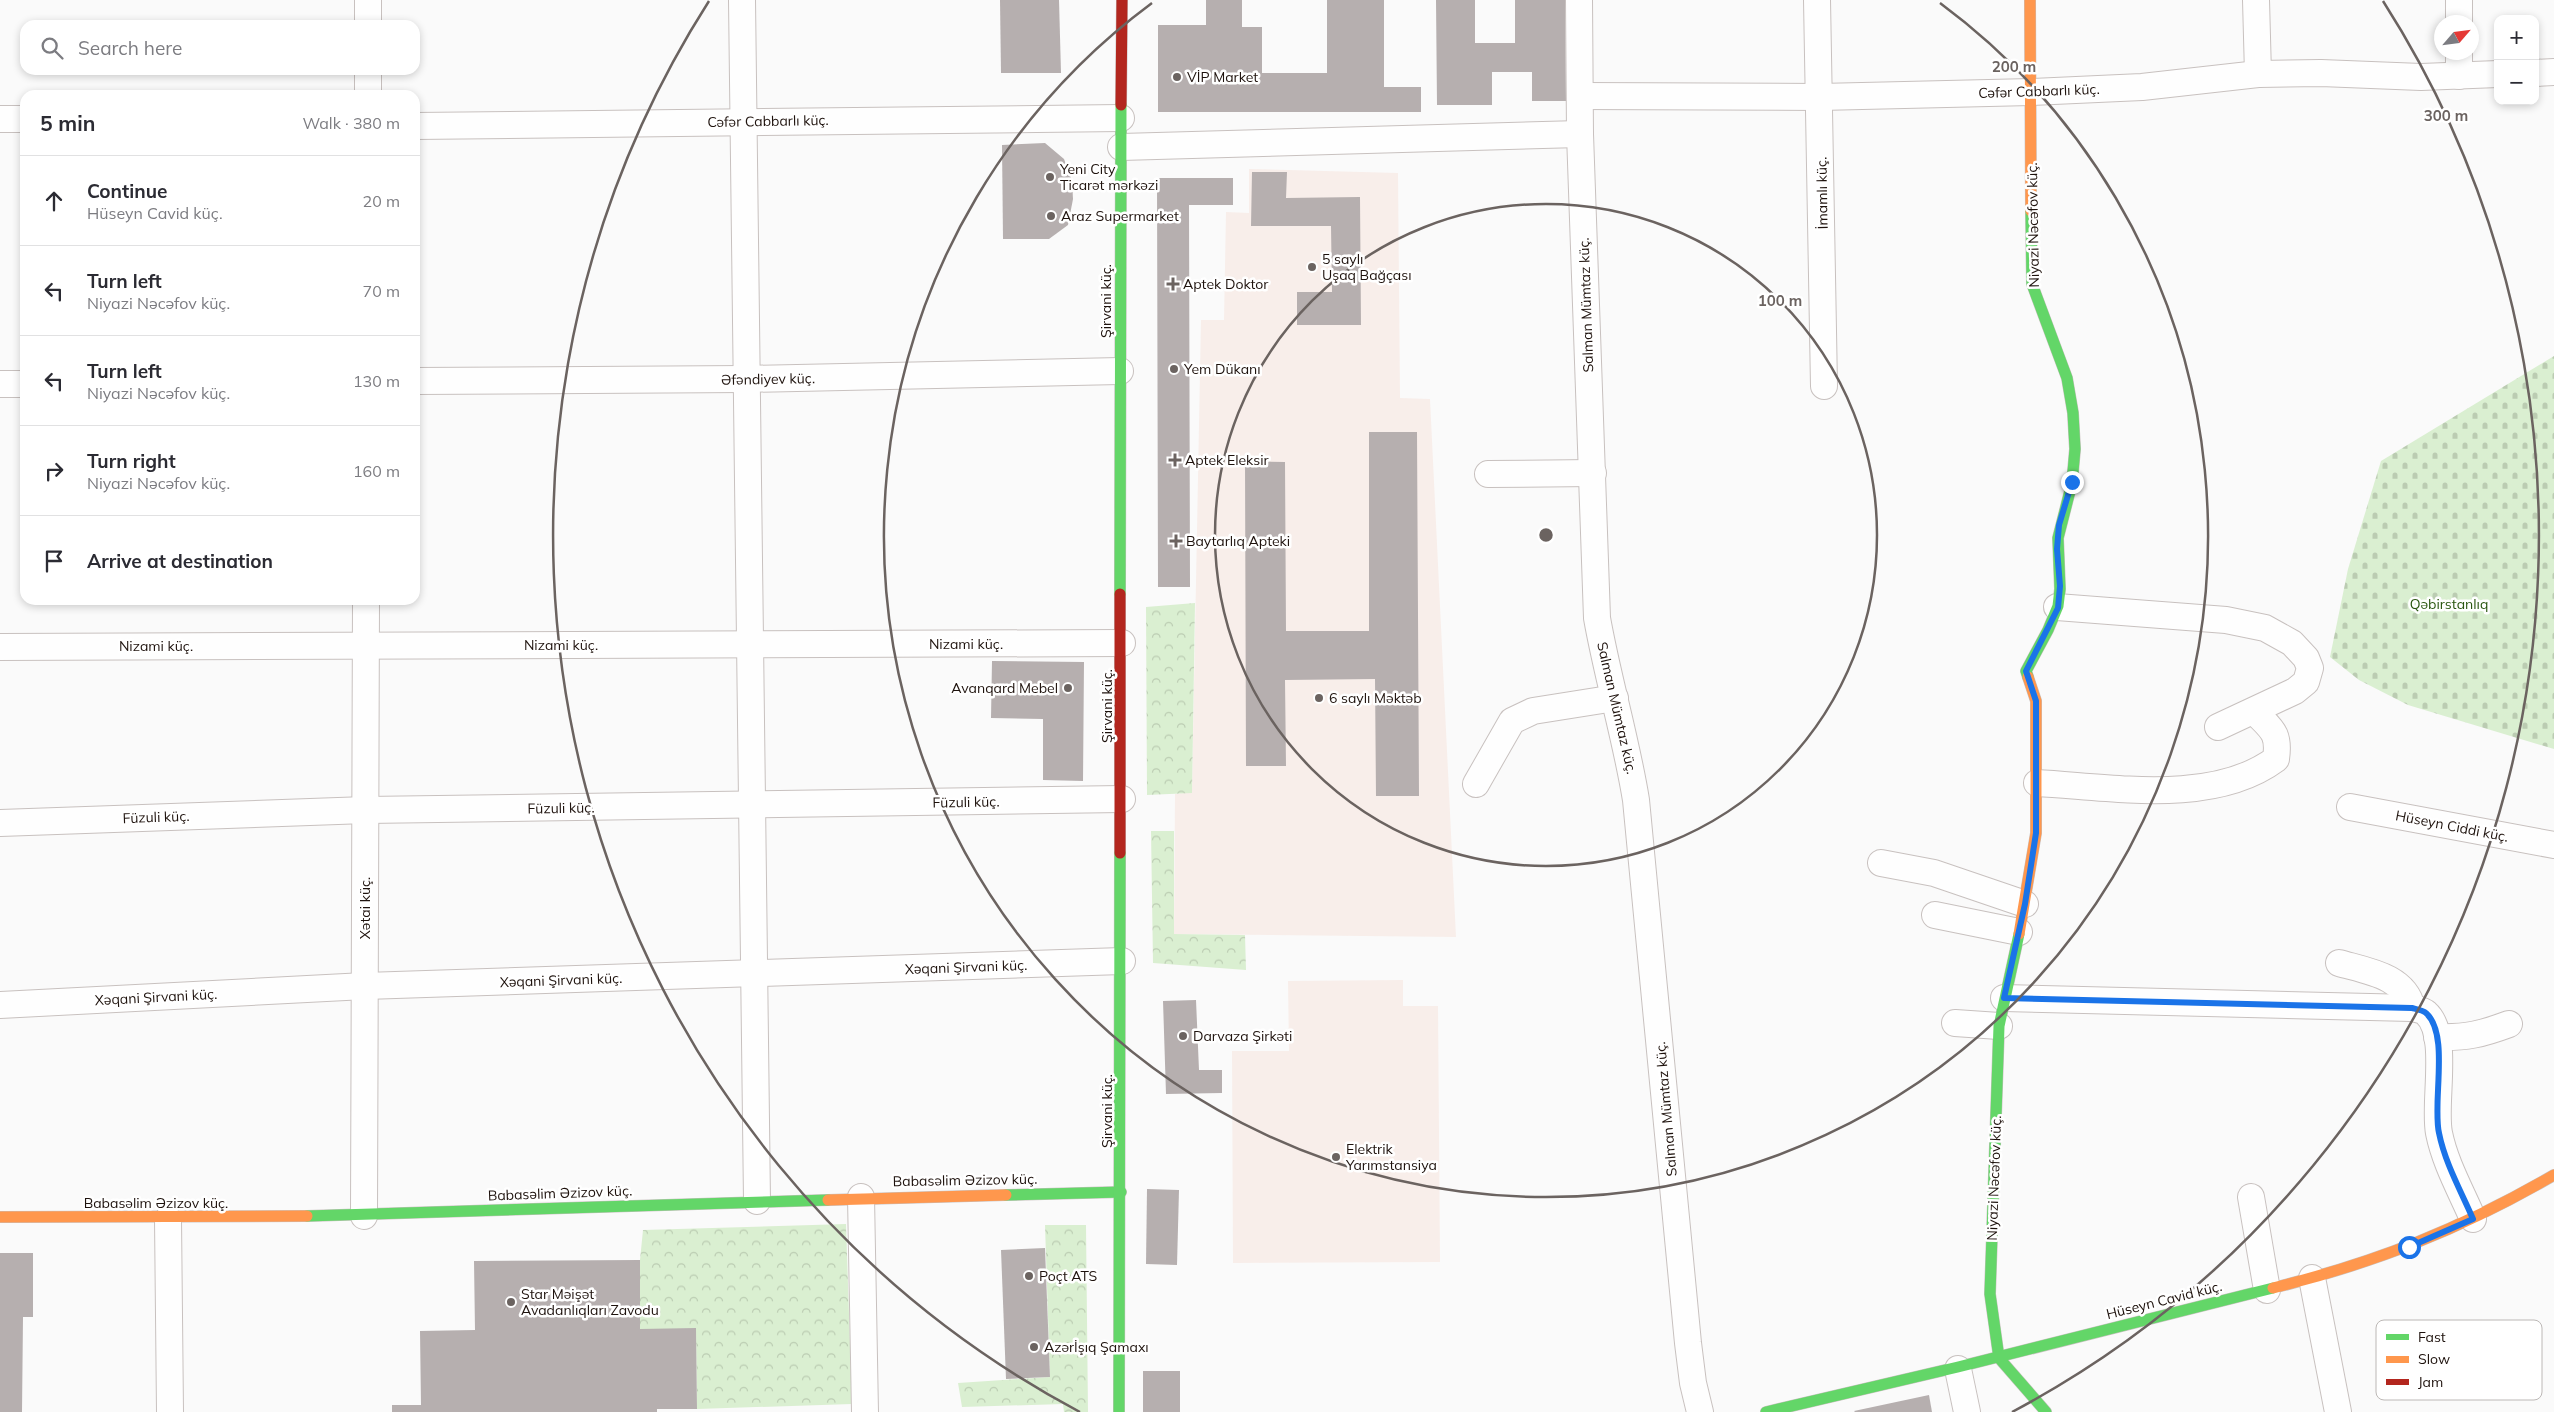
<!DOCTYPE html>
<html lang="en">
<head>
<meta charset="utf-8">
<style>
	:root { --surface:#fff; --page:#f7f7f7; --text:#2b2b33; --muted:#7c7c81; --line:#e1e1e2 }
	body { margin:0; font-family:Mulish,sans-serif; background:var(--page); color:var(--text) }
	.controls { position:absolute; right:15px; top:15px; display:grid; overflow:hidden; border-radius:10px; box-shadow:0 2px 8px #0003 }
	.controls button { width:45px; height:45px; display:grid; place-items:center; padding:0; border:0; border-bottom:1px solid var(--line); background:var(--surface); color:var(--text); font:25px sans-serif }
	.compass { position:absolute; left:2434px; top:15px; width:45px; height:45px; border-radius:50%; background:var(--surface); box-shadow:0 2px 8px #0003; rotate:62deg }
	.stop { position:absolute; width:15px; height:15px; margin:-11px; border:4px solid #1a73e8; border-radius:50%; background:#fff }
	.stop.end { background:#1a73e8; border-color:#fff; box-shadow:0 1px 5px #0008 }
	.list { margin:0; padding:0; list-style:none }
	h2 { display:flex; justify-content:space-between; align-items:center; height:65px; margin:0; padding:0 20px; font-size:21px }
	h2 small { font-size:16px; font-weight:400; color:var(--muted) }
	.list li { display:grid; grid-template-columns:32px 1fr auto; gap:15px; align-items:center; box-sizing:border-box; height:90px; padding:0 20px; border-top:1px solid var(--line) }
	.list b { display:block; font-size:19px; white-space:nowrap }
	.list p { margin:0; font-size:16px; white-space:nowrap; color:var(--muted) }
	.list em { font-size:16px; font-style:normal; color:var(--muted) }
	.icon { flex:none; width:28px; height:28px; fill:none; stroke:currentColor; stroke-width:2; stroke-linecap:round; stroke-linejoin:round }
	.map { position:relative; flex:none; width:2554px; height:1412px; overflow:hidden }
	.search { position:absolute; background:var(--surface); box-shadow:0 2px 8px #0003; left:20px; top:20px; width:400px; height:55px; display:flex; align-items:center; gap:12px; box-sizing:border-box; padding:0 18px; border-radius:15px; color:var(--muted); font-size:19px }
	.panel { position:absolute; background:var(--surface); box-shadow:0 2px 8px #0003; left:20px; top:90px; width:400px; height:515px; border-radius:15px }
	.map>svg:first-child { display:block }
</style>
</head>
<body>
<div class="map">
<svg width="2554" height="1412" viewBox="0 0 2554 1412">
	<defs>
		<pattern id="forest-crowns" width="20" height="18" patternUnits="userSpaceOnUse" patternTransform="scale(1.25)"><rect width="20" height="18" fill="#daefd1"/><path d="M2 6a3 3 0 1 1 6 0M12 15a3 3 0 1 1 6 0" fill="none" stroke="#bbccb2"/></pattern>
		<pattern id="cemetery-stones" width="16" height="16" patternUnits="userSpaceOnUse" patternTransform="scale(1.25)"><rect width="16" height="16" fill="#daefd1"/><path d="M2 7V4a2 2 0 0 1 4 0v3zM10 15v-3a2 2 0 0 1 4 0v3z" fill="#bbccb2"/></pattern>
	</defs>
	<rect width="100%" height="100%" fill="#fafafa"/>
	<g fill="#f8eeea">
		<path d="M 1249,169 L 1398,173 L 1400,398 L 1430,399 L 1456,937 L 1174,934 L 1175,794 L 1192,792 L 1201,320 L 1224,320 L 1226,212 L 1249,213 Z"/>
		<path d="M 1403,980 L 1403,1006 L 1438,1006 L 1440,1262 L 1233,1263 L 1232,1051 L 1289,1051 L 1288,981 Z"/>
	</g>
	<g fill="url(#forest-crowns)">
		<path d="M 1195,603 L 1192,793 L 1147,795 L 1146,607 Z"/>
		<path d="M 1151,831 L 1174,831 L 1174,934 L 1245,935 L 1246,970 L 1153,963 Z"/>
		<path d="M 846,1224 L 852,1404 L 697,1409 L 696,1329 L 640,1329 L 640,1260 L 643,1230 Z"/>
		<path d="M 1045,1225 L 1086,1225 L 1088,1412 L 1064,1412 L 1063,1404 L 962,1407 L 958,1383 L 1050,1377 Z"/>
	</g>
	<path fill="url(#cemetery-stones)" d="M 2554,356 L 2554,749 L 2408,705 L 2359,680 L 2330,657 L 2348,569 L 2381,461 Z"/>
	<g fill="#b6afaf">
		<path d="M 1000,0 L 1059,0 L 1061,73 L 1001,73 Z"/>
		<path d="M 1206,0 L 1242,0 L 1242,27 L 1262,27 L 1262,73 L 1327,73 L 1327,0 L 1384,0 L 1384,87 L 1421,87 L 1421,112 L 1158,112 L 1158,25 L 1206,25 Z"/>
		<path d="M 1436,0 L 1475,0 L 1475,43 L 1515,43 L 1515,0 L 1565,0 L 1566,101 L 1532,101 L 1532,72 L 1492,72 L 1492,105 L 1437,105 Z"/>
		<path d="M 1045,143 L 1064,159 L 1072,181 L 1073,199 L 1068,225 L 1049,239 L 1003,239 L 1002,145 Z"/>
		<path d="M 1252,172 L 1287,172 L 1286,198 L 1360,197 L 1361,325 L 1297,325 L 1297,292 L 1332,292 L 1331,226 L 1251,226 Z"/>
		<path d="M 1157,178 L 1233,178 L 1233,205 L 1189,205 L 1190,587 L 1158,587 Z"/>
		<path d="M 1369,432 L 1417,432 L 1419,796 L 1376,796 L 1375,679 L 1285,680 L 1286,766 L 1246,766 L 1245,461 L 1285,462 L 1286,631 L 1369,631 Z"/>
		<path d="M 992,661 L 1084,662 L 1083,781 L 1043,780 L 1043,719 L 991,718 Z"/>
		<path d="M 1196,1000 L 1199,1070 L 1222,1070 L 1222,1093 L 1166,1094 L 1163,1001 Z"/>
		<path d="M 1147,1189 L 1179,1190 L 1177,1265 L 1146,1264 Z"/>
		<path d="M 1045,1248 L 1050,1377 L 1006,1379 L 1001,1250 Z"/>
		<path d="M 0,1253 L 33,1253 L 33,1317 L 23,1317 L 22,1412 L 0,1412 Z"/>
		<path d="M 640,1260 L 640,1329 L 696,1328 L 697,1409 L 657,1409 L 657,1412 L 392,1412 L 392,1405 L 421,1405 L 420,1331 L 475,1330 L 474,1261 Z"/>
		<rect x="1143" y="1371" width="37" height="41"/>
		<path d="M 1929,1395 L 1932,1412 L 1855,1412 L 1854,1411 Z"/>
	</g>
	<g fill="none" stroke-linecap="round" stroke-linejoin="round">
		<defs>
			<g id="street">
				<path d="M 742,0 L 757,1201"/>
				<path d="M 1579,0 L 1580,134 L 1597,618 C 1608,680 1626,738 1636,800 L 1688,1343 L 1693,1383 L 1700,1412"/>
				<path d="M 1817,0 L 1824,386"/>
				<path d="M 2256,0 L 2258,74"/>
				<path d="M 2459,22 L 2459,0"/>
				<path d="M 368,25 L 368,0"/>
				<path d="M 2535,73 L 2554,72"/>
				<path d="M 2459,76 L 2459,52"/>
				<path d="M 368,95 L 368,70"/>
				<path d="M 1580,96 L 1820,97 L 2031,92 L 2142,87 L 2258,74 L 2321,73 L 2421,77 L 2498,74"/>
				<path d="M 0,119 L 25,119"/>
				<path d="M 415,126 L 1121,118"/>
				<path d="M 1121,147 L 1580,134"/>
				<path d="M 415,381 L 745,379 L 1120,371"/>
				<path d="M 0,384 L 25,384"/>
				<path d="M 1488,474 L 1593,473"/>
				<path d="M 2057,607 L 2226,620 L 2265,628 L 2292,643 L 2306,658 L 2310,668 L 2306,682 L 2295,691 L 2218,727"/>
				<path d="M 0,647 L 1122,643"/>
				<path d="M 2037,783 C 2111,787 2213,806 2276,759 C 2280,732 2271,729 2254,711"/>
				<path d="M 1476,784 L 1512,721 L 1533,711 L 1615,698"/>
				<path d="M 2350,807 L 2554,845"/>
				<path d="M 0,823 L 366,810 L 1122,799"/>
				<path d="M 1881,863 L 1934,873 L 2025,904"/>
				<path d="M 1935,915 L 2019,932"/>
				<path d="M 2339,963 C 2367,971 2405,976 2412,1008"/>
				<path d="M 2004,998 L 2412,1008 C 2416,1009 2423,1010 2426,1013 C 2450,1034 2433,1103 2439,1133 C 2445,1163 2461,1191 2473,1219"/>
				<path d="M 0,1005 L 365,986 L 1122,961"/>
				<path d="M 1955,1023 L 1999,1026"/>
				<path d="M 2437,1037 C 2466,1038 2482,1034 2509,1024"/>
				<path d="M 861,1197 L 865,1412"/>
				<path d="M 2251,1197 L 2267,1290"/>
				<path d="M 364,1216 L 366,600"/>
				<path d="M 168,1219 L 170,1412"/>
				<path d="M 2312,1278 L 2338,1412"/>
				<path d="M 1958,1369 L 1967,1412"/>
			</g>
			<g id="fast">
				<path d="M 1120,594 L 1121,105"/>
				<path d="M 2028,677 L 2026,671 L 2048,630 L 2058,606 L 2060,589 L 2058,538 L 2072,483 L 2075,449 L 2073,413 L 2067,378 L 2032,284 L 2031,211"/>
				<path d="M 2019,934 L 1999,1026 L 1990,1294 L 1999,1358 L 2046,1412"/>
				<path d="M 1006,1195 L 1121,1192"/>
				<path d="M 307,1216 L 828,1200"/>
				<path d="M 1119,1412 L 1120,853"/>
				<path d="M 1766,1412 L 1958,1367 L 2273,1288"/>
			</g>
			<g id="slow">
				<path d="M 2030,0 L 2031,211"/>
				<path d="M 2019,934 L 2036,833 L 2036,701 L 2028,677"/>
				<path d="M 828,1200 L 1006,1195"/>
				<path d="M 0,1217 L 307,1216"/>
				<path d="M 2273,1288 C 2377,1262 2461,1229 2554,1175"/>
			</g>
			<g id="jam">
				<path d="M 1121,105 L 1122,0"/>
				<path d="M 1120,594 L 1120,853"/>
			</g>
		</defs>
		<use href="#street" stroke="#c8c1bf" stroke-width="28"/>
		<use href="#fast" stroke="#c8c1bf" stroke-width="12"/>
		<use href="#slow" stroke="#c8c1bf" stroke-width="12"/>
		<use href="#jam" stroke="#c8c1bf" stroke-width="12"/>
		<use href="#street" stroke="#fefefe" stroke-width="26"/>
		<use href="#fast" stroke="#63d668" stroke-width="11"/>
		<use href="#slow" stroke="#ff974d" stroke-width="11"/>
		<use href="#jam" stroke="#b3261e" stroke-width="11"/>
	</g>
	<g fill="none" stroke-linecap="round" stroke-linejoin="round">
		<path stroke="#1a73e8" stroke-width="6" d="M 2072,482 L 2059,525 L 2057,549 L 2060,586 L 2058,608 L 2026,671 L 2036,701 L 2036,833 L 2025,904 L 2004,998 L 2412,1008 C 2416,1009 2423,1010 2426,1013 C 2450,1034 2432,1103 2439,1133 C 2445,1163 2461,1191 2473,1219 L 2409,1247"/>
	</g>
	<g fill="none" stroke="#6b6360" stroke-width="2.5">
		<circle cx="1546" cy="535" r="331"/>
		<path d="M1940 3A662 662 0 1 1 1152 3"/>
		<path d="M1080 1412A993 993 0 0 1 709 1M2383 1A993 993 0 0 1 2012 1412"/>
	</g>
	<g fill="#6b6360" stroke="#fff" stroke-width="2">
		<circle cx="1177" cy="77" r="5"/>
		<circle cx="1050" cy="177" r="5"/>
		<circle cx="1051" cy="216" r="5"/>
		<circle cx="1312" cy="267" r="5"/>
		<path d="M1170.5 276.5h5v5h5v5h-5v5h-5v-5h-5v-5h5z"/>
		<circle cx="1174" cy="369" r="5"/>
		<path d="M1172.5 452.5h5v5h5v5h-5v5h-5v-5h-5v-5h5z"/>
		<path d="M1173.5 533.5h5v5h5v5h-5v5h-5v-5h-5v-5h5z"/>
		<circle cx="1068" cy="688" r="5"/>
		<circle cx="1319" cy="698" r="5"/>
		<circle cx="1183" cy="1036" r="5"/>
		<circle cx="1336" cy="1157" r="5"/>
		<circle cx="1029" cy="1276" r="5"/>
		<circle cx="511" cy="1302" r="5"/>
		<circle cx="1034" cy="1347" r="5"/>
	</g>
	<g text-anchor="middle" stroke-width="5" stroke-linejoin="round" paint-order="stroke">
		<g font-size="14" fill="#1e120d" stroke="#fff" text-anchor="start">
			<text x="1187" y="82">VİP Market</text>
			<text x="1060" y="174">Yeni City<tspan x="1060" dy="16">Ticarət mərkəzi</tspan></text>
			<text x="1061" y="221">Araz Supermarket</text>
			<text x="1322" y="264">5 saylı<tspan x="1322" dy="16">Uşaq Bağçası</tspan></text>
			<text x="1183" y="289">Aptek Doktor</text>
			<text x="1184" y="374">Yem Dükanı</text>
			<text x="1185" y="465">Aptek Eleksir</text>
			<text x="1186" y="546">Baytarlıq Apteki</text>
			<text x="1058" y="693" text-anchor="end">Avanqard Mebel</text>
			<text x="1329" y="703">6 saylı Məktəb</text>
			<text x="1193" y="1041">Darvaza Şirkəti</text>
			<text x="1346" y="1154">Elektrik<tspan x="1346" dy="16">Yarımstansiya</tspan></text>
			<text x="1039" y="1281">Poçt ATS</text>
			<text x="521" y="1299">Star Məişət<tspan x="521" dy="16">Avadanlıqları Zavodu</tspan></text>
			<text x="1044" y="1352">Azərİşıq Şamaxı</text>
		</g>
		<g font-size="14" fill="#1e120d" stroke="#fff">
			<text transform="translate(2039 91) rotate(-2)" y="5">Cəfər Cabbarlı küç.</text>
			<text transform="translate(768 121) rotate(-1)" y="5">Cəfər Cabbarlı küç.</text>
			<text transform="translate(1822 193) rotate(-91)" y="5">İmamlı küç.</text>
			<text transform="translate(2033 225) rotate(-91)" y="5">Niyazi Nəcəfov küç.</text>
			<text transform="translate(1106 301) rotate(-90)" y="5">Şirvani küç.</text>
			<text transform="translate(1586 305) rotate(-92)" y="5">Salman Mümtaz küç.</text>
			<text transform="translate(768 379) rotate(-1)" y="5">Əfəndiyev küç.</text>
			<text x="966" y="649">Nizami küç.</text>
			<text x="561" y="650">Nizami küç.</text>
			<text x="156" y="651">Nizami küç.</text>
			<text transform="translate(1107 706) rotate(-90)" y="5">Şirvani küç.</text>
			<text transform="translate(1617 708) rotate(77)" y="5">Salman Mümtaz küç.</text>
			<text transform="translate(966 802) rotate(-1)" y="5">Füzuli küç.</text>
			<text transform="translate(561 808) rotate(-1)" y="5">Füzuli küç.</text>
			<text transform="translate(156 817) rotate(-2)" y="5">Füzuli küç.</text>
			<text transform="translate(2452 826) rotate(11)" y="5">Hüseyn Ciddi küç.</text>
			<text transform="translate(365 908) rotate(-90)" y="5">Xətai küç.</text>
			<text transform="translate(966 967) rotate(-2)" y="5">Xəqani Şirvani küç.</text>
			<text transform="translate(561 980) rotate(-2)" y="5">Xəqani Şirvani küç.</text>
			<text transform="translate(156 997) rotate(-3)" y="5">Xəqani Şirvani küç.</text>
			<text transform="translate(1666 1109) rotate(-95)" y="5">Salman Mümtaz küç.</text>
			<text transform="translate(1107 1111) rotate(-90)" y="5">Şirvani küç.</text>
			<text transform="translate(1994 1178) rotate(-88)" y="5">Niyazi Nəcəfov küç.</text>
			<text transform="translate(965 1180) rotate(-1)" y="5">Babasəlim Əzizov küç.</text>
			<text transform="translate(560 1193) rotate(-2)" y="5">Babasəlim Əzizov küç.</text>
			<text x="156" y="1208">Babasəlim Əzizov küç.</text>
			<text transform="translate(2164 1300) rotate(-14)" y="5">Hüseyn Cavid küç.</text>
		</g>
		<g font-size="14" fill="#29550f" stroke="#fff">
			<text x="2449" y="609">Qəbirstanlıq</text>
		</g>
	</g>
	<rect x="2376" y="1320" width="166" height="80" rx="8" fill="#fff" stroke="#bcb8b6" stroke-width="1"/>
	<rect x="2386" y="1334" width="23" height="6" fill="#63d668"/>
	<rect x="2386" y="1356" width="23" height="7" fill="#ff974d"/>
	<rect x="2386" y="1379" width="23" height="6" fill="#b3261e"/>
	<g font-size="14" fill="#1e120d">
		<text x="2418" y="1342">Fast</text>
		<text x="2418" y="1364">Slow</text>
		<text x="2418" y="1387">Jam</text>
	</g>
	<circle cx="1546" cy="535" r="8" fill="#6b6360" stroke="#fff" stroke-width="2.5"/>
	<g font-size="15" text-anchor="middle" font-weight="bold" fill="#6b6360" stroke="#fff" stroke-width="5" stroke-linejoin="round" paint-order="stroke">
		<text x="2014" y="72">200 m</text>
		<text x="2446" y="121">300 m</text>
		<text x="1780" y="306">100 m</text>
	</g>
</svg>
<div class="controls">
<button>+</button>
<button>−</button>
</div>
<svg class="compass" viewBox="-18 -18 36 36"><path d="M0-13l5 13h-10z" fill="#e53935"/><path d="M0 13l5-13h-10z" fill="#7c7c81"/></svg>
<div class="stop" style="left:2409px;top:1247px"></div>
<div class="stop end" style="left:2072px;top:482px"></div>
<div class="search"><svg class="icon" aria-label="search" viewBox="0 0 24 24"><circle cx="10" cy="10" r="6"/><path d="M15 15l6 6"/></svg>Search here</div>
<section class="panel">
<h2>5 min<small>Walk · 380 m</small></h2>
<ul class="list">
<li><svg class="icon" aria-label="ahead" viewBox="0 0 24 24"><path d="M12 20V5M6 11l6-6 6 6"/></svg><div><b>Continue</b><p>Hüseyn Cavid küç.</p></div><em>20 m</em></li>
<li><svg class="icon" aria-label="left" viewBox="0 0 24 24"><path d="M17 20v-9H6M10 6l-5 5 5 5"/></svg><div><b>Turn left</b><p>Niyazi Nəcəfov küç.</p></div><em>70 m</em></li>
<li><svg class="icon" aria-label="left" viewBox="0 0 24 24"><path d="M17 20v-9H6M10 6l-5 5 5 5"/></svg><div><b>Turn left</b><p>Niyazi Nəcəfov küç.</p></div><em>130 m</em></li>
<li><svg class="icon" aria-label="right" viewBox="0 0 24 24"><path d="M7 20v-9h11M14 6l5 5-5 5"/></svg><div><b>Turn right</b><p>Niyazi Nəcəfov küç.</p></div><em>160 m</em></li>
<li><svg class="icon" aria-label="arrive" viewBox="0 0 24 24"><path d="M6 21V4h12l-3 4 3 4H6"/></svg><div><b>Arrive at destination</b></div></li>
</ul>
</section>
</div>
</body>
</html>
